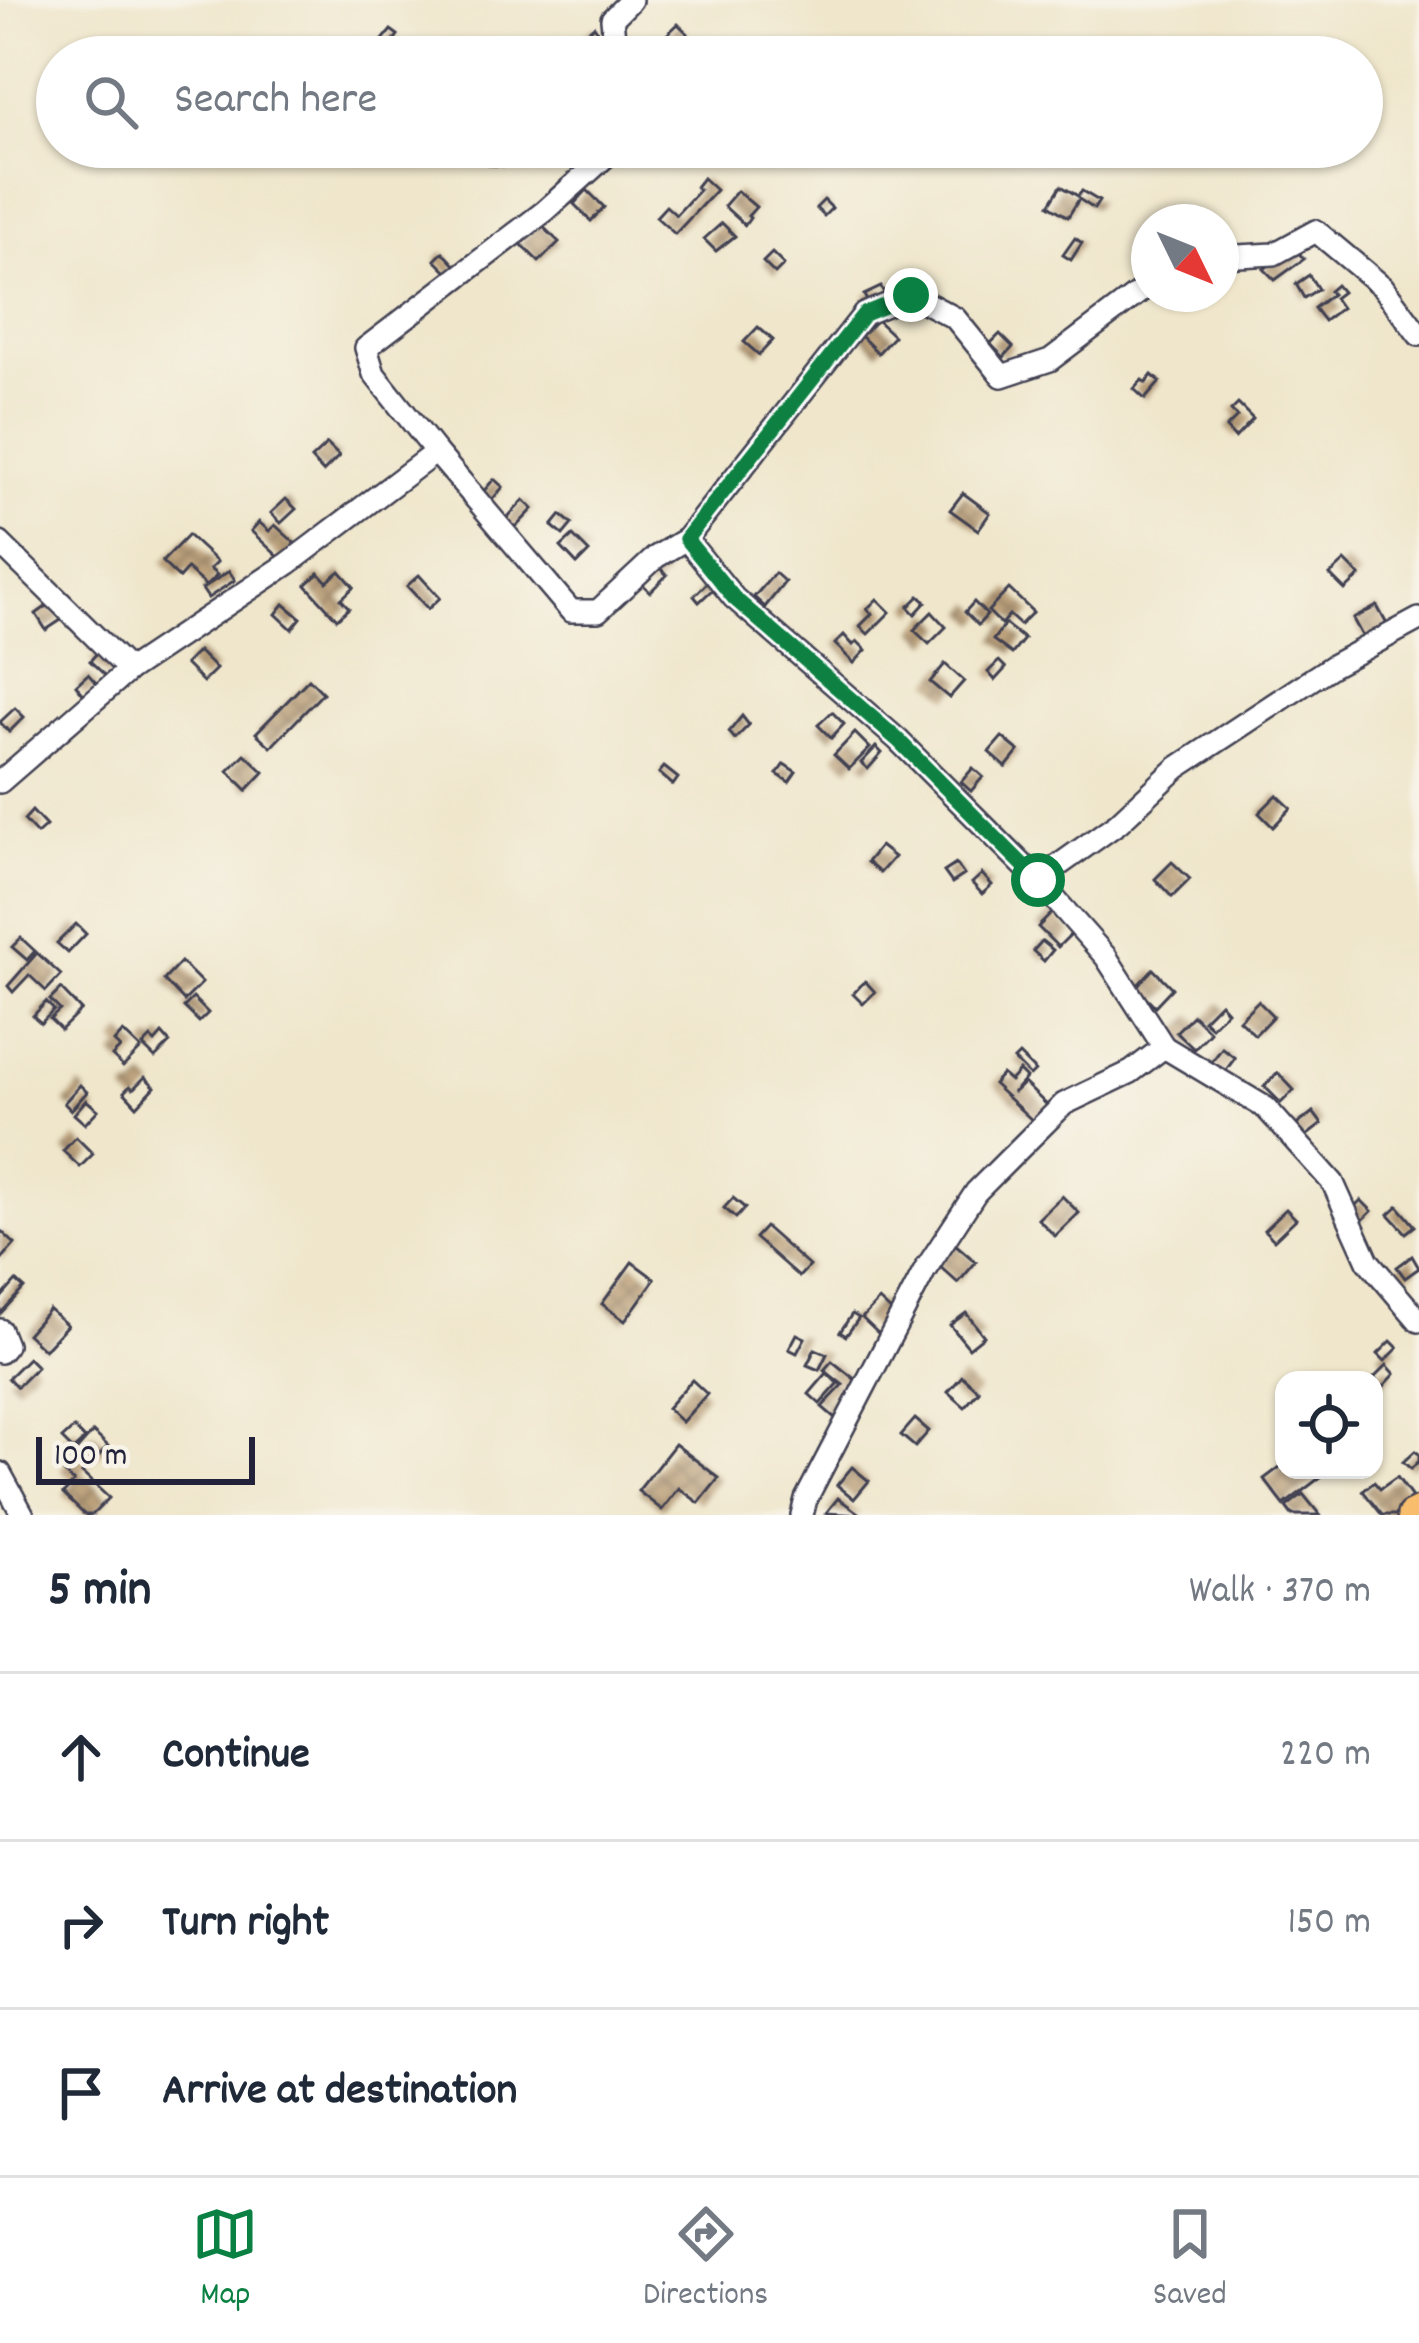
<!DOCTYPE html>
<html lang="en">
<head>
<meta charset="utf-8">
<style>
	:root { --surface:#fff; --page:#f6f6f7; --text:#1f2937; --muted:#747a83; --line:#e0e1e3; --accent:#0b8043 }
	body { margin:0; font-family:Dekko,sans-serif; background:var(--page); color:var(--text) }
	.controls { position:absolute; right:36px; bottom:36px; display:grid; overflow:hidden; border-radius:24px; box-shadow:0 3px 9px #0004 }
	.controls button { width:108px; height:108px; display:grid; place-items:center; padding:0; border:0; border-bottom:3px solid var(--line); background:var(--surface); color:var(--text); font:60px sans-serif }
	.compass { position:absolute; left:1131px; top:204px; width:108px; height:108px; border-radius:50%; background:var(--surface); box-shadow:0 3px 9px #0004; rotate:133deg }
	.scale { position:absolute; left:36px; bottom:30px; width:219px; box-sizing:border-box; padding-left:12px; border:6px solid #22223b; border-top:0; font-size:33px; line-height:42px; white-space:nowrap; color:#22223b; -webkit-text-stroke:9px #f7f3e8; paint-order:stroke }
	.stop { position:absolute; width:36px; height:36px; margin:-27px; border:9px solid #0b8043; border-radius:50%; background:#fff }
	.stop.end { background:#0b8043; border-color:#fff; box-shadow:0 3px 12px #0008 }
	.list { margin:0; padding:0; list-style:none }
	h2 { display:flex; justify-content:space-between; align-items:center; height:156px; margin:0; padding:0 48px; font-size:51px }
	h2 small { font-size:39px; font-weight:400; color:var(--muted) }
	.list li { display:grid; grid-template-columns:78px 1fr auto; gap:36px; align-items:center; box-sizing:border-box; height:168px; padding:0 48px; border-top:3px solid var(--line) }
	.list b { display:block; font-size:45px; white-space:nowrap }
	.list em { font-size:39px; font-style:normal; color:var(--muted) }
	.icon { flex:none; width:66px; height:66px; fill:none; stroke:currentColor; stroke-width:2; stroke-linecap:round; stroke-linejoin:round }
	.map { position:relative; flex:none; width:1419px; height:1515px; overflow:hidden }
	.search { position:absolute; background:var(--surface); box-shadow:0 3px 9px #0004; left:36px; right:36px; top:36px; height:132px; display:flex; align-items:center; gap:30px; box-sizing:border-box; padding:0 42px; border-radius:66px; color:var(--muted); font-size:45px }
	.sheet { height:660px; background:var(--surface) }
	nav { display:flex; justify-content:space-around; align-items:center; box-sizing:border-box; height:168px; border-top:3px solid var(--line); background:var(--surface); font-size:33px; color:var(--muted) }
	nav a { display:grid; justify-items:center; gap:6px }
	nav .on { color:var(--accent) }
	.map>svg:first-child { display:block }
</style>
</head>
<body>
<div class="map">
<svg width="1419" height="1515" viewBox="0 0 1419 1515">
	<defs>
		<pattern id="building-cross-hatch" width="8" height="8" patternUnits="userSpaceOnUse" patternTransform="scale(3)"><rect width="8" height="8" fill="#bca17c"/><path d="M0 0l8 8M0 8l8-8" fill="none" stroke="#988367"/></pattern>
	</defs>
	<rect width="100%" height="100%" fill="#f7f3e8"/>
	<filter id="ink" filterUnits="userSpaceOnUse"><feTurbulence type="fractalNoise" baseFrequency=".00833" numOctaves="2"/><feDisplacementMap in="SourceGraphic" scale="24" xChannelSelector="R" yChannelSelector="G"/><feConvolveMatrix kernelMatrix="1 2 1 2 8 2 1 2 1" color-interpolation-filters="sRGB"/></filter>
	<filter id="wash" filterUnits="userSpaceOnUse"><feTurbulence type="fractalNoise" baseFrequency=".004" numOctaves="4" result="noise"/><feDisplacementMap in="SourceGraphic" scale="48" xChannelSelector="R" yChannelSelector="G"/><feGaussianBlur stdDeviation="2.7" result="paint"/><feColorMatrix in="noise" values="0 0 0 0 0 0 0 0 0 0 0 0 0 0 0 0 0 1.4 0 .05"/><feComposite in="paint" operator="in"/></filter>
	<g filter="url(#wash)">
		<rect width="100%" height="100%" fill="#efe6cb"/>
		<g id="blocks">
			<g fill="url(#building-cross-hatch)">
				<path d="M 678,24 L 688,34 L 671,50 L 678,57 L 668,57 L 656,45 Z"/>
				<path d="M 594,26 L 602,37 L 590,45 L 583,35 Z"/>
				<path d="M 391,30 L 398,35 L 386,52 L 378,46 Z"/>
				<path d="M 462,44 L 477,57 L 455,57 L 452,55 Z"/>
				<path d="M 574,147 L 589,147 L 594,151 L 584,163 L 570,151 Z"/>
				<path d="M 489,156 L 505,157 L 504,166 L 489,165 Z"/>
				<path d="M 703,178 L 716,190 L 675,234 L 656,217 L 666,206 L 676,215 L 699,190 L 696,187 Z"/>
				<path d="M 1061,186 L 1078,196 L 1082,191 L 1099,201 L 1094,209 L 1079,199 L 1068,217 L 1049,205 Z"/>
				<path d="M 587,190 L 604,207 L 591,221 L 574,204 Z"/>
				<path d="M 737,191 L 756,207 L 748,216 L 750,218 L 745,225 L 724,206 Z"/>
				<path d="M 824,200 L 832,208 L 824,216 L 816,208 Z"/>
				<path d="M 722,223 L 735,236 L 716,251 L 704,239 Z"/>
				<path d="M 540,224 L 559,242 L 539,262 L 520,243 Z"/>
				<path d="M 1075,238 L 1082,243 L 1071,260 L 1063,255 Z"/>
				<path d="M 1293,247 L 1304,259 L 1275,280 L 1264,269 Z"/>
				<path d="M 443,252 L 456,266 L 448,273 L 435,260 Z"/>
				<path d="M 772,253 L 784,265 L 775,274 L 763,262 Z"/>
				<path d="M 1309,275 L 1318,289 L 1304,298 L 1296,284 Z"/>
				<path d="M 1336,285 L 1342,292 L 1334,298 L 1341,308 L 1324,321 L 1314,308 L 1332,294 L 1329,291 Z"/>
				<path d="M 881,287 L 885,295 L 868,303 L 864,295 Z"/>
				<path d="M 877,320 L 894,336 L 878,353 L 861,336 Z"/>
				<path d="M 758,327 L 773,340 L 759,355 L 744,342 Z"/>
				<path d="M 1000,334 L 1013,347 L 1004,357 L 990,344 Z"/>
				<path d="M 1152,375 L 1160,382 L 1145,399 L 1134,389 L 1142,380 L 1146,383 Z"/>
				<path d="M 1238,404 L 1253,419 L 1235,438 L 1226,428 L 1237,417 L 1231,411 Z"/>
				<path d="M 327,444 L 339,456 L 323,472 L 311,459 Z"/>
				<path d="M 494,479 L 503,487 L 491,501 L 482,493 Z"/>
				<path d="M 963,493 L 990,513 L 978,530 L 950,510 Z"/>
				<path d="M 286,499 L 296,509 L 281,523 L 271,513 Z"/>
				<path d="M 524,500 L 533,509 L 513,530 L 504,521 Z"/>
				<path d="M 561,515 L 572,524 L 563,535 L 552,526 Z"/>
				<path d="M 259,522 L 269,531 L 275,525 L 298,546 L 284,562 L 251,531 Z"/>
				<path d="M 188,535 L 217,562 L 210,569 L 217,575 L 206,586 L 187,569 L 179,578 L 162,562 Z"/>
				<path d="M 573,536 L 589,552 L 577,564 L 561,547 Z"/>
				<path d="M 1345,561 L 1360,576 L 1345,590 L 1330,575 Z"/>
				<path d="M 656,564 L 667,575 L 650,592 L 639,581 Z"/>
				<path d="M 229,571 L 235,580 L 208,598 L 202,589 Z"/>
				<path d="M 340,571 L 354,587 L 341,599 L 349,608 L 337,619 L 306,585 L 319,573 L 327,582 Z"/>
				<path d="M 775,573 L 785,582 L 765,607 L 754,597 Z"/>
				<path d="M 419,575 L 440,598 L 428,609 L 407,586 Z"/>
				<path d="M 707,583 L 713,589 L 699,602 L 694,596 Z"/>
				<path d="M 1009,589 L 1033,612 L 1020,625 L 1009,615 L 1001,624 L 988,611 Z"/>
				<path d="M 919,596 L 926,602 L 915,614 L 908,607 Z"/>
				<path d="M 877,599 L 890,612 L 868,634 L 860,626 L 872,614 L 867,609 Z"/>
				<path d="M 974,602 L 987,615 L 978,625 L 965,612 Z"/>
				<path d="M 50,604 L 61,620 L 46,630 L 36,614 Z"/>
				<path d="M 284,604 L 301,618 L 292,629 L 276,614 Z"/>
				<path d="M 1377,606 L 1389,628 L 1365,641 L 1353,619 Z"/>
				<path d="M 932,612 L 946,627 L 929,644 L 914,630 Z"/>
				<path d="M 1005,624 L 1024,639 L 1012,654 L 993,640 Z"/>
				<path d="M 844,635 L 853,645 L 857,641 L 866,650 L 854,663 L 835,644 Z"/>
				<path d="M 198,651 L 216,669 L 203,682 L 185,664 Z"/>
				<path d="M 97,653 L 115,670 L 107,677 L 90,661 Z"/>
				<path d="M 999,661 L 1006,668 L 995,680 L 988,672 Z"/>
				<path d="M 945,664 L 964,681 L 949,698 L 930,682 Z"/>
				<path d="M 88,674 L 98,685 L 85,696 L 76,685 Z"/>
				<path d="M 309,679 L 323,693 L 271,747 L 256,733 Z"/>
				<path d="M 15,708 L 24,717 L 9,732 L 0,722 Z"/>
				<path d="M 832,712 L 844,724 L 831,738 L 818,725 Z"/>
				<path d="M 742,716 L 749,725 L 735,739 L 729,732 Z"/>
				<path d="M 855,733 L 870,748 L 849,769 L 834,755 Z"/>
				<path d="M 1002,737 L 1019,751 L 1006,767 L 989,752 Z"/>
				<path d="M 876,747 L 882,753 L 868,769 L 861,763 Z"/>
				<path d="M 245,754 L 264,772 L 247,790 L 228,771 Z"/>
				<path d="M 784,764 L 796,772 L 789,782 L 777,774 Z"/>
				<path d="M 664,767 L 678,778 L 673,785 L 659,773 Z"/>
				<path d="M 973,768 L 983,777 L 971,791 L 961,782 Z"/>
				<path d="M 1277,795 L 1291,808 L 1273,827 L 1259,813 Z"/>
				<path d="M 32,811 L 46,826 L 37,834 L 24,820 Z"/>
				<path d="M 880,846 L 894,857 L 880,873 L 867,862 Z"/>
				<path d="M 1172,862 L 1190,879 L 1172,897 L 1155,879 Z"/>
				<path d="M 956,864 L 964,875 L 952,883 L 944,872 Z"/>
				<path d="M 982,874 L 992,885 L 982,894 L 972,883 Z"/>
				<path d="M 1052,913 L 1072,933 L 1058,947 L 1038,927 Z"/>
				<path d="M 76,924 L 86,934 L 68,953 L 57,943 Z"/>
				<path d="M 21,938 L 35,951 L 27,960 L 12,947 Z"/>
				<path d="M 1042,941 L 1053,950 L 1044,961 L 1033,951 Z"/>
				<path d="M 37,953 L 61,975 L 46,991 L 29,975 L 13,992 L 8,986 Z"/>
				<path d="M 181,962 L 202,983 L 184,1001 L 164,980 Z"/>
				<path d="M 1153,969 L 1172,988 L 1155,1006 L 1136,987 Z"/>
				<path d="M 865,981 L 875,992 L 863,1004 L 853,994 Z"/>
				<path d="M 61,989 L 81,1010 L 61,1030 L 50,1019 L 60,1010 L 50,1000 Z"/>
				<path d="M 193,998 L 208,1013 L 199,1022 L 184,1007 Z"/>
				<path d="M 1258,1001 L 1273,1016 L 1255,1035 L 1239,1020 Z"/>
				<path d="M 46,1002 L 54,1010 L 41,1023 L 33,1016 Z"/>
				<path d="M 1220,1003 L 1227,1011 L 1211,1027 L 1203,1020 Z"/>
				<path d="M 1193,1015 L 1210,1032 L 1194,1049 L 1176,1032 Z"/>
				<path d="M 123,1032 L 141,1049 L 123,1067 L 112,1056 L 120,1048 L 114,1042 Z"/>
				<path d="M 162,1034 L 170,1043 L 155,1058 L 143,1046 L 151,1038 L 155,1042 Z"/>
				<path d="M 1222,1048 L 1235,1058 L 1223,1074 L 1210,1064 Z"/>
				<path d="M 1019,1055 L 1035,1071 L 1030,1076 L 1014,1060 Z"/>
				<path d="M 1019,1071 L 1026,1078 L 1013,1093 L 1024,1083 L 1050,1108 L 1035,1123 L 993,1084 L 1002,1074 L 1010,1081 Z"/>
				<path d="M 1278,1073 L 1294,1090 L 1281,1103 L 1264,1086 Z"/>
				<path d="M 145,1077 L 155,1087 L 137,1106 L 124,1092 L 130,1086 L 133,1089 Z"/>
				<path d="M 80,1085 L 87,1092 L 71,1110 L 64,1103 Z"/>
				<path d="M 86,1100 L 98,1110 L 85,1124 L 74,1114 Z"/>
				<path d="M 1313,1112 L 1322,1124 L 1297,1143 L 1289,1131 Z"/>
				<path d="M 76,1137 L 93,1154 L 80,1167 L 63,1151 Z"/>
				<path d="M 1062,1196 L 1079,1213 L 1055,1236 L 1038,1219 Z"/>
				<path d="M 733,1198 L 745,1208 L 736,1218 L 724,1208 Z"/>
				<path d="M 1361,1200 L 1372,1211 L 1362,1221 L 1351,1210 Z"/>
				<path d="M 1398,1206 L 1415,1226 L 1406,1233 L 1389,1214 Z"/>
				<path d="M 1286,1209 L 1296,1219 L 1274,1240 L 1264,1230 Z"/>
				<path d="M 765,1227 L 809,1266 L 799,1277 L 755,1238 Z"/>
				<path d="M 0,1230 L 15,1244 L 0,1261 Z"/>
				<path d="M 955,1244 L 976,1262 L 958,1283 L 937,1264 Z"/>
				<path d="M 1412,1256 L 1419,1268 L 1405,1278 L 1397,1267 Z"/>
				<path d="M 632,1262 L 655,1279 L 625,1321 L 602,1304 Z"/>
				<path d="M 16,1281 L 24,1288 L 0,1314 L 0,1299 Z"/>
				<path d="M 879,1300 L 897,1317 L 880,1335 L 862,1318 Z"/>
				<path d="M 49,1309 L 67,1325 L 44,1350 L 27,1334 Z"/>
				<path d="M 966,1313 L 984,1336 L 969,1348 L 950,1325 Z"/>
				<path d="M 852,1314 L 859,1318 L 846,1336 L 840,1332 Z"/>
				<path d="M 797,1334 L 805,1338 L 797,1353 L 789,1349 Z"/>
				<path d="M 1391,1341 L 1398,1348 L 1385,1361 L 1378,1354 Z"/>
				<path d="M 815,1349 L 827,1354 L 819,1370 L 807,1365 Z"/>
				<path d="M 28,1358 L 37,1367 L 17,1387 L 8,1378 Z"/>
				<path d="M 832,1361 L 862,1385 L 835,1418 L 822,1407 L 843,1385 L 824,1370 Z"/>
				<path d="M 1387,1365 L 1395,1374 L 1383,1387 L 1374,1378 Z"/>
				<path d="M 827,1373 L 838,1384 L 820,1404 L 809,1394 Z"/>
				<path d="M 962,1376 L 979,1391 L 965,1407 L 948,1392 Z"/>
				<path d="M 692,1380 L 707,1394 L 682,1422 L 667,1408 Z"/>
				<path d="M 915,1419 L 929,1431 L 915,1447 L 901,1435 Z"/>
				<path d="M 74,1428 L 85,1439 L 73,1450 L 62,1439 Z"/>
				<path d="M 93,1432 L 108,1446 L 82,1473 L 109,1498 L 92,1515 L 85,1515 L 63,1494 L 74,1482 L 60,1469 Z"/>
				<path d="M 675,1444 L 719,1478 L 699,1503 L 679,1488 L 662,1510 L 638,1491 Z"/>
				<path d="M 1415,1451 L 1419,1454 L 1419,1461 L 1411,1469 L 1403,1462 Z"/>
				<path d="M 1284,1464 L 1284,1470 L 1330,1470 L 1284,1505 L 1264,1479 Z"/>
				<path d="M 852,1467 L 869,1481 L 854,1499 L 837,1485 Z"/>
				<path d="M 1397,1477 L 1416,1503 L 1400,1515 L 1382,1515 L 1363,1491 L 1374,1482 L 1380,1489 Z"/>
				<path d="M 1303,1494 L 1320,1515 L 1292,1515 L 1286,1507 Z"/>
				<path d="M 838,1498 L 861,1515 L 826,1513 Z"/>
			</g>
		</g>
	</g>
	<g filter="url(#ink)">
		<use href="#blocks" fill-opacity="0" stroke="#413f51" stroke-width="3"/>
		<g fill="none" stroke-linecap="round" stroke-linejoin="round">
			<defs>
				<g id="minor">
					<path d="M 627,57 L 614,38 L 612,19 L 631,0"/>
					<path d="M 1221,257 L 1274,254 L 1316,231 L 1383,287 L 1419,335"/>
					<path d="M 436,452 L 374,374 L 366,348 L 545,211 L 616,147"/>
					<path d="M 686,539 L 734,598 L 898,740 L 1038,880 L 1106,957 L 1164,1047 L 1131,1072 L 1064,1104 L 976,1192 L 925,1270 L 806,1499 L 802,1515"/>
					<path d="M 0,543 L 129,670"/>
					<path d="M 0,782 L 129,670 L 289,563 L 436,452 L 571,611 L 598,611 L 656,557 L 686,539 L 864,314 L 911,295 L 955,318 L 1002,376 L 1050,360 L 1149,285"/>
					<path d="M 1038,880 L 1118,823 L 1177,768 L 1332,666 L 1419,619"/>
					<path d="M 1164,1047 L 1266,1108 L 1333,1183 L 1368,1261 L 1419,1321"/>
					<path d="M 0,1330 L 6,1345 L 0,1352"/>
					<path d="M 0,1473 L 23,1515"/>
				</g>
				<path id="major" d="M 1411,1515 L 1419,1511"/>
			</defs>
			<use href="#minor" stroke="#413f51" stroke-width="26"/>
			<use href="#major" stroke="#413f51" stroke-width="32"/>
			<use href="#minor" stroke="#fff" stroke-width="21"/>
			<use href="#major" stroke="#f9be6d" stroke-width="27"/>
		</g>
	</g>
	<g fill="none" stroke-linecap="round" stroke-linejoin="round" filter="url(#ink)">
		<path stroke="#0b8043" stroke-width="15" d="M 911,295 L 864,314 L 686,539 L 734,598 L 898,740 L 1038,880"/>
	</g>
</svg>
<div class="controls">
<button><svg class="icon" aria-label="locate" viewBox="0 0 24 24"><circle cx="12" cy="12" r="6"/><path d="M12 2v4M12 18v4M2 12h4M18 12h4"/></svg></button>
</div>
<svg class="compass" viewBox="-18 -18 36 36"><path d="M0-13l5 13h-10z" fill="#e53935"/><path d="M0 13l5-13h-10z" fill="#747a83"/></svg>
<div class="scale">100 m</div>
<div class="stop" style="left:1038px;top:880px"></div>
<div class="stop end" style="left:911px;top:295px"></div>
<div class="search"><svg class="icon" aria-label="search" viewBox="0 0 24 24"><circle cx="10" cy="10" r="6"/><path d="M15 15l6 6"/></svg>Search here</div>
</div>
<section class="sheet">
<h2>5 min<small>Walk · 370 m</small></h2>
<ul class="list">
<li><svg class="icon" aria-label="ahead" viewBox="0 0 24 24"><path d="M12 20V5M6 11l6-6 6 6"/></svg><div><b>Continue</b></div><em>220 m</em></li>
<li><svg class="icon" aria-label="right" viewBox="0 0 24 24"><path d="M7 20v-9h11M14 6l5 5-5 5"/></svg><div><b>Turn right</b></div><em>150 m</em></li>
<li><svg class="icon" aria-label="arrive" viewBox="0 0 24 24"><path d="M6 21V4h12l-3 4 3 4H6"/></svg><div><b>Arrive at destination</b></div></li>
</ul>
</section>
<nav>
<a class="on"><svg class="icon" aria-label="map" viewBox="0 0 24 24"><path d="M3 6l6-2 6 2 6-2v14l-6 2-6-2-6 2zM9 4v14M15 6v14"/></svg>Map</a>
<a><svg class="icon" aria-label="directions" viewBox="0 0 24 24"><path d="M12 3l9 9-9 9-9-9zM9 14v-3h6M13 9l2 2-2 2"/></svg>Directions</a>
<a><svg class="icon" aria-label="saved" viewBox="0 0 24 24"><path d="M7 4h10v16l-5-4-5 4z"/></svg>Saved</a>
</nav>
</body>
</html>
